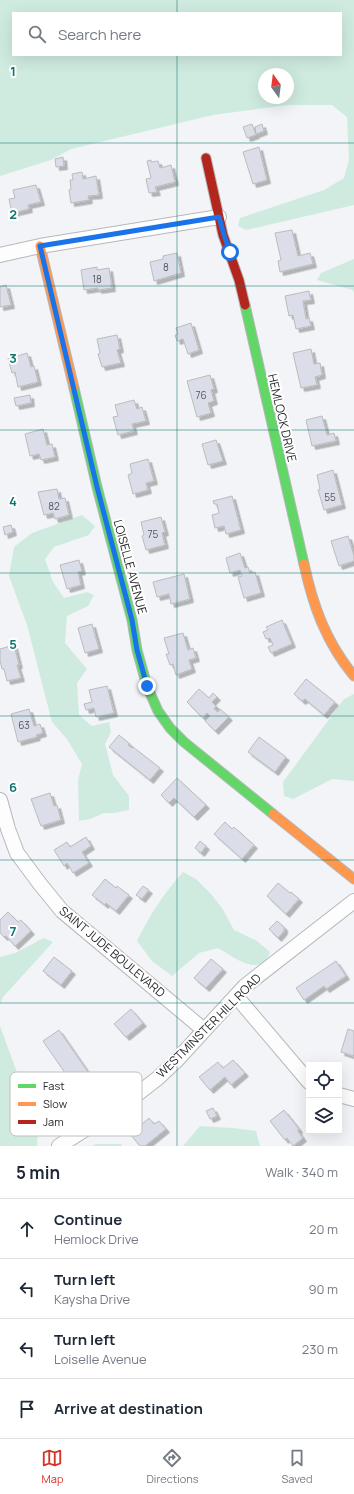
<!DOCTYPE html>
<html lang="en">
<head>
<meta charset="utf-8">
<style>
	:root { --surface:#fff; --page:#f2f2f3; --text:#1f2937; --muted:#747a83; --line:#e0e1e3; --accent:#d93025 }
	body { margin:0; font-family:Manrope,sans-serif; background:var(--page); color:var(--text) }
	.controls { position:absolute; right:12px; bottom:12px; display:grid; overflow:hidden; border-radius:0px; box-shadow:0 4px 16px #0002 }
	.controls button { width:36px; height:36px; display:grid; place-items:center; padding:0; border:0; border-bottom:1px solid var(--line); background:var(--surface); color:var(--text); font:20px sans-serif }
	.compass { position:absolute; left:258px; top:68px; width:36px; height:36px; border-radius:50%; background:var(--surface); box-shadow:0 4px 16px #0002; rotate:346deg }
	.stop { position:absolute; width:12px; height:12px; margin:-9px; border:3px solid #1a73e8; border-radius:50%; background:#fff }
	.stop.end { background:#1a73e8; border-color:#fff; box-shadow:0 1px 4px #0008 }
	.list { margin:0; padding:0; list-style:none }
	h2 { display:flex; justify-content:space-between; align-items:center; height:52px; margin:0; padding:0 16px; font-size:17px }
	h2 small { font-size:13px; font-weight:400; color:var(--muted) }
	.list li { display:grid; grid-template-columns:26px 1fr auto; gap:12px; align-items:center; box-sizing:border-box; height:60px; padding:0 16px; border-top:1px solid var(--line) }
	.list b { display:block; font-size:15px; white-space:nowrap }
	.list p { margin:0; font-size:13px; white-space:nowrap; color:var(--muted) }
	.list em { font-size:13px; font-style:normal; color:var(--muted) }
	.icon { flex:none; width:22px; height:22px; fill:none; stroke:currentColor; stroke-width:2; stroke-linecap:round; stroke-linejoin:round }
	.map { position:relative; flex:none; width:354px; height:1146px; overflow:hidden }
	.search { position:absolute; background:var(--surface); box-shadow:0 4px 16px #0002; left:12px; right:12px; top:12px; height:44px; display:flex; align-items:center; gap:10px; box-sizing:border-box; padding:0 14px; border-radius:0px; color:var(--muted); font-size:15px }
	.sheet { height:292px; background:var(--surface) }
	nav { display:flex; justify-content:space-around; align-items:center; box-sizing:border-box; height:56px; border-top:1px solid var(--line); background:var(--surface); font-size:11px; color:var(--muted) }
	nav a { display:grid; justify-items:center; gap:2px }
	nav .on { color:var(--accent) }
	.map>svg:first-child { display:block }
</style>
</head>
<body>
<div class="map">
<svg width="354" height="1146" viewBox="0 0 354 1146">
	<defs>
		<filter id="shadow"><feDropShadow dx="3.5" dy="3.5" stdDeviation="0" flood-color="#0004"/></filter>
	</defs>
	<rect width="100%" height="100%" fill="#f2f4f7"/>
	<g fill="#cfebdf" fill-rule="evenodd">
		<path d="M 0,0 L 354,0 L 354,205 L 246,230 L 238,226 L 240,218 L 324,190 L 344,178 L 349,159 L 347,117 L 332,105 L 288,105 L 213,115 L 71,149 L 51,160 L 0,176 ZM 13,13 L 341,13 L 341,55 L 13,55 ZM 264,74 L 288,74 L 288,98 L 264,98 Z"/>
		<path d="M 354,259 L 354,294 L 353,290 L 317,280 L 321,273 Z"/>
		<path d="M 82,515 L 95,526 L 89,535 L 54,547 L 45,559 L 53,582 L 64,598 L 87,592 L 94,595 L 88,606 L 67,616 L 65,643 L 87,669 L 77,683 L 79,715 L 92,726 L 109,722 L 111,732 L 105,744 L 113,775 L 129,796 L 129,810 L 114,813 L 104,813 L 90,819 L 79,821 L 78,780 L 82,764 L 67,739 L 52,722 L 27,625 L 9,576 L 14,547 L 32,533 Z"/>
		<path d="M 354,694 L 354,781 L 332,779 L 293,799 L 284,796 L 283,782 L 344,699 Z"/>
		<path d="M 183,872 L 196,879 L 211,894 L 222,908 L 234,930 L 257,941 L 270,952 C 269,955 267,959 265,961 C 252,973 229,954 218,948 L 199,953 L 172,976 L 152,961 L 137,941 C 149,916 164,893 183,872 Z"/>
		<path d="M 44,938 L 53,942 L 3,997 L 0,1005 L 0,957 L 15,953 Z"/>
		<path d="M 0,1026 L 38,1130 L 37,1146 L 0,1146 Z"/>
		<path d="M 200,1126 L 233,1128 L 256,1131 L 260,1146 L 183,1146 Z"/>
		<path d="M 96,1144 L 121,1144 L 122,1146 L 92,1146 Z"/>
	</g>
	<g fill="#dbdde9" stroke="#babcbe" filter="url(#shadow)">
		<path d="M 252,124 L 256,135 L 247,138 L 243,127 Z"/>
		<path d="M 262,124 L 264,131 L 256,134 L 255,127 Z"/>
		<path d="M 259,147 L 267,180 L 253,184 L 243,152 Z"/>
		<path d="M 63,157 L 64,166 L 56,167 L 55,159 Z"/>
		<path d="M 151,160 L 151,162 L 158,161 L 160,168 L 171,165 L 175,182 L 155,187 L 157,192 L 149,193 L 146,179 L 151,178 L 147,161 Z"/>
		<path d="M 82,172 L 83,179 L 96,176 L 99,195 L 88,196 L 89,200 L 71,203 L 69,190 L 71,189 L 70,180 L 73,180 L 72,174 Z"/>
		<path d="M 36,185 L 41,202 L 28,205 L 29,209 L 12,213 L 9,199 L 15,198 L 13,190 Z"/>
		<path d="M 292,230 L 298,256 L 310,253 L 313,264 L 280,272 L 278,261 L 281,260 L 275,233 Z"/>
		<path d="M 177,253 L 181,273 L 154,281 L 150,262 L 163,259 L 163,256 Z"/>
		<path d="M 97,267 L 97,270 L 109,268 L 112,288 L 98,290 L 98,288 L 84,290 L 81,270 Z"/>
		<path d="M 6,285 L 11,305 L 0,307 L 0,287 Z"/>
		<path d="M 309,291 L 311,300 L 303,301 L 306,319 L 309,318 L 311,326 L 296,329 L 293,315 L 289,316 L 285,296 Z"/>
		<path d="M 191,323 L 199,350 L 188,354 L 183,339 L 177,341 L 175,335 L 178,334 L 176,328 Z"/>
		<path d="M 117,335 L 120,349 L 117,350 L 121,363 L 102,367 L 98,354 L 100,353 L 97,339 Z"/>
		<path d="M 311,349 L 314,364 L 320,363 L 322,375 L 315,377 L 317,385 L 301,388 L 293,353 Z"/>
		<path d="M 27,353 L 31,367 L 34,366 L 38,382 L 18,387 L 15,372 L 12,373 L 8,359 Z"/>
		<path d="M 210,375 L 214,389 L 211,390 L 214,401 L 208,403 L 211,413 L 197,417 L 187,381 Z"/>
		<path d="M 30,395 L 31,403 L 16,406 L 14,398 Z"/>
		<path d="M 134,400 L 137,409 L 142,407 L 146,421 L 132,424 L 134,431 L 118,435 L 113,417 L 118,416 L 115,405 Z"/>
		<path d="M 322,416 L 327,435 L 334,433 L 336,441 L 312,446 L 306,420 Z"/>
		<path d="M 43,429 L 47,445 L 52,444 L 55,457 L 41,460 L 39,454 L 30,456 L 25,434 Z"/>
		<path d="M 216,440 L 223,461 L 208,465 L 202,444 Z"/>
		<path d="M 148,459 L 154,481 L 146,483 L 148,490 L 133,494 L 128,475 L 132,473 L 130,464 Z"/>
		<path d="M 333,470 L 342,505 L 324,510 L 318,490 L 320,489 L 317,475 Z"/>
		<path d="M 57,489 L 59,499 L 65,498 L 69,515 L 55,519 L 53,513 L 44,515 L 38,492 Z"/>
		<path d="M 232,496 L 241,530 L 226,534 L 224,526 L 215,528 L 212,515 L 219,513 L 217,504 L 214,504 L 213,501 Z"/>
		<path d="M 161,517 L 165,532 L 162,533 L 165,545 L 146,550 L 142,536 L 144,535 L 141,522 Z"/>
		<path d="M 11,525 L 13,532 L 5,535 L 3,527 Z"/>
		<path d="M 348,536 L 354,556 L 354,561 L 339,566 L 331,541 Z"/>
		<path d="M 240,553 L 245,568 L 248,567 L 250,573 L 255,572 L 261,593 L 244,598 L 238,577 L 242,576 L 240,570 L 230,573 L 226,558 Z"/>
		<path d="M 79,560 L 82,571 L 78,572 L 81,585 L 67,589 L 60,565 Z"/>
		<path d="M 184,574 L 190,599 L 171,604 L 169,594 L 157,597 L 153,582 Z"/>
		<path d="M 282,620 L 292,644 L 271,653 L 268,647 L 273,645 L 270,638 L 266,639 L 263,632 L 268,630 L 266,627 Z"/>
		<path d="M 92,624 L 99,649 L 85,653 L 78,628 Z"/>
		<path d="M 183,633 L 188,650 L 193,648 L 196,658 L 189,660 L 192,669 L 176,675 L 173,664 L 170,665 L 166,654 L 169,654 L 164,638 Z"/>
		<path d="M 14,645 L 19,665 L 17,665 L 21,678 L 7,681 L 4,669 L 2,669 L 0,661 L 0,649 Z"/>
		<path d="M 306,679 L 335,702 L 324,715 L 305,699 L 302,701 L 294,694 Z"/>
		<path d="M 107,686 L 114,713 L 96,717 L 94,708 L 86,710 L 84,704 L 92,702 L 89,690 Z"/>
		<path d="M 199,689 L 209,698 L 213,693 L 217,697 L 212,702 L 216,706 L 214,709 L 218,712 L 220,709 L 229,717 L 215,731 L 205,721 L 210,716 L 207,713 L 203,718 L 187,702 Z"/>
		<path d="M 29,709 L 34,726 L 40,724 L 43,733 L 36,735 L 37,737 L 18,742 L 11,714 Z"/>
		<path d="M 119,735 L 130,744 L 128,745 L 132,748 L 133,747 L 160,768 L 150,780 L 109,747 Z"/>
		<path d="M 259,737 L 286,757 L 275,772 L 248,752 Z"/>
		<path d="M 177,778 L 206,805 L 194,817 L 174,798 L 169,803 L 161,795 Z"/>
		<path d="M 50,793 L 54,806 L 57,805 L 61,820 L 41,826 L 31,799 Z"/>
		<path d="M 225,822 L 232,829 L 234,827 L 254,845 L 242,859 L 214,834 Z"/>
		<path d="M 86,837 L 91,846 L 82,852 L 89,863 L 73,873 L 67,863 L 64,866 L 54,850 L 67,842 L 70,847 Z"/>
		<path d="M 200,841 L 206,846 L 201,853 L 195,848 Z"/>
		<path d="M 105,879 L 116,888 L 117,886 L 129,895 L 116,911 L 106,903 L 105,905 L 92,895 Z"/>
		<path d="M 278,883 L 290,893 L 291,892 L 299,899 L 286,914 L 267,896 Z"/>
		<path d="M 143,886 L 149,890 L 142,899 L 136,895 Z"/>
		<path d="M 8,912 L 18,922 L 21,920 L 31,931 L 15,946 L 6,936 L 4,937 L 0,933 L 0,920 Z"/>
		<path d="M 277,921 L 284,927 L 284,931 L 278,938 L 269,929 Z"/>
		<path d="M 54,957 L 72,971 L 61,985 L 43,971 Z"/>
		<path d="M 211,959 L 223,969 L 206,988 L 194,978 Z"/>
		<path d="M 336,961 L 346,976 L 326,989 L 324,986 L 304,1000 L 296,988 Z"/>
		<path d="M 131,1009 L 143,1023 L 126,1037 L 114,1024 Z"/>
		<path d="M 348,1029 L 354,1031 L 354,1056 L 341,1052 Z"/>
		<path d="M 59,1030 L 88,1072 L 72,1083 L 43,1041 Z"/>
		<path d="M 233,1060 L 245,1073 L 231,1085 L 225,1077 L 210,1090 L 199,1077 L 218,1062 L 223,1068 Z"/>
		<path d="M 213,1108 L 217,1116 L 210,1119 L 206,1111 Z"/>
		<path d="M 284,1110 L 299,1129 L 298,1131 L 303,1138 L 293,1146 L 287,1138 L 285,1140 L 270,1121 Z"/>
		<path d="M 149,1118 L 154,1124 L 159,1121 L 166,1129 L 145,1146 L 140,1146 L 130,1134 Z"/>
	</g>
	<g fill="none" stroke-linecap="round" stroke-linejoin="round">
		<defs>
			<g id="street">
				<path d="M 0,255 L 40,246 L 219,217"/>
				<path d="M 0,800 L 8,829 L 17,853 L 40,884 L 62,911 L 204,1030"/>
				<path d="M 236,996 L 309,1082"/>
				<path d="M 339,1095 L 354,1099"/>
				<path d="M 59,1146 L 122,1106 L 158,1078 L 176,1061 L 245,986 L 354,901"/>
			</g>
			<g id="fast">
				<path d="M 245,305 L 304,564"/>
				<path d="M 74,388 L 97,487 L 132,620 L 137,650 L 147,686 L 158,711 L 170,728 L 184,742 L 273,814"/>
			</g>
			<g id="slow">
				<path d="M 40,246 L 74,388"/>
				<path d="M 304,564 C 313,606 326,642 354,676"/>
				<path d="M 273,814 L 354,879"/>
			</g>
			<path id="jam" d="M 206,158 L 223,235 L 239,280 L 245,305"/>
		</defs>
		<use href="#street" stroke="#b6b8ba" stroke-width="16"/>
		<use href="#fast" stroke="#b6b8ba" stroke-width="11"/>
		<use href="#slow" stroke="#b6b8ba" stroke-width="11"/>
		<use href="#jam" stroke="#b6b8ba" stroke-width="11"/>
		<use href="#street" stroke="#fdfdfe" stroke-width="14"/>
		<use href="#fast" stroke="#63d668" stroke-width="9"/>
		<use href="#slow" stroke="#ff974d" stroke-width="9"/>
		<use href="#jam" stroke="#b3261e" stroke-width="9"/>
	</g>
	<g fill="none" stroke-linecap="round" stroke-linejoin="round">
		<path stroke="#1a73e8" stroke-width="5" d="M 147,686 L 137,650 L 132,620 L 97,487 L 40,246 L 219,217 L 224,235 L 230,252"/>
	</g>
	<path fill="none" stroke="#0f766e" stroke-width="1" stroke-opacity="0.55" d="M 177,0 L 177,13M 177,55 L 177,1146M 0,143 L 354,143M 0,286 L 354,286M 0,430 L 354,430M 0,573 L 354,573M 0,716 L 354,716M 0,860 L 354,860M 0,1003 L 354,1003"/>
	<g text-anchor="middle" stroke-width="4" stroke-linejoin="round" paint-order="stroke">
		<g font-size="10" fill="#56585c">
			<text x="166" y="271">8</text>
			<text x="97" y="283">18</text>
			<text x="201" y="399">76</text>
			<text x="330" y="501">55</text>
			<text x="54" y="510">82</text>
			<text x="153" y="538">75</text>
			<text x="24" y="729">63</text>
		</g>
		<g font-size="12" fill="#292a2c" stroke="#fff">
			<text transform="translate(282 418) rotate(77)" y="4">HEMLOCK DRIVE</text>
			<text transform="translate(130 567) rotate(75)" y="4">LOISELLE AVENUE</text>
			<text transform="translate(112 952) rotate(40)" y="4">SAINT JUDE BOULEVARD</text>
			<text transform="translate(209 1026) rotate(-45)" y="4">WESTMINSTER HILL ROAD</text>
		</g>
	</g>
	<rect x="10" y="1072" width="132" height="64" rx="6" fill="#fff" stroke="#bfbfc0" stroke-width="1"/>
	<rect x="18" y="1084" width="18" height="4" fill="#63d668"/>
	<rect x="18" y="1102" width="18" height="4" fill="#ff974d"/>
	<rect x="18" y="1120" width="18" height="4" fill="#b3261e"/>
	<g font-size="11" fill="#292a2c">
		<text x="43" y="1090">Fast</text>
		<text x="43" y="1108">Slow</text>
		<text x="43" y="1126">Jam</text>
	</g>
	<g font-size="13" text-anchor="middle" font-weight="bold" fill="#0f766e" stroke="#fff" stroke-width="4" stroke-linejoin="round" paint-order="stroke">
		<text x="13" y="76">1</text>
		<text x="13" y="219">2</text>
		<text x="13" y="363">3</text>
		<text x="13" y="506">4</text>
		<text x="13" y="649">5</text>
		<text x="13" y="792">6</text>
		<text x="13" y="936">7</text>
	</g>
</svg>
<div class="controls">
<button><svg class="icon" aria-label="locate" viewBox="0 0 24 24"><circle cx="12" cy="12" r="6"/><path d="M12 2v4M12 18v4M2 12h4M18 12h4"/></svg></button>
<button><svg class="icon" aria-label="layers" viewBox="0 0 24 24"><path d="M12 4l9 5-9 5-9-5zM3 14l9 5 9-5"/></svg></button>
</div>
<svg class="compass" viewBox="-18 -18 36 36"><path d="M0-13l5 13h-10z" fill="#e53935"/><path d="M0 13l5-13h-10z" fill="#747a83"/></svg>
<div class="stop" style="left:230px;top:252px"></div>
<div class="stop end" style="left:147px;top:686px"></div>
<div class="search"><svg class="icon" aria-label="search" viewBox="0 0 24 24"><circle cx="10" cy="10" r="6"/><path d="M15 15l6 6"/></svg>Search here</div>
</div>
<section class="sheet">
<h2>5 min<small>Walk · 340 m</small></h2>
<ul class="list">
<li><svg class="icon" aria-label="ahead" viewBox="0 0 24 24"><path d="M12 20V5M6 11l6-6 6 6"/></svg><div><b>Continue</b><p>Hemlock Drive</p></div><em>20 m</em></li>
<li><svg class="icon" aria-label="left" viewBox="0 0 24 24"><path d="M17 20v-9H6M10 6l-5 5 5 5"/></svg><div><b>Turn left</b><p>Kaysha Drive</p></div><em>90 m</em></li>
<li><svg class="icon" aria-label="left" viewBox="0 0 24 24"><path d="M17 20v-9H6M10 6l-5 5 5 5"/></svg><div><b>Turn left</b><p>Loiselle Avenue</p></div><em>230 m</em></li>
<li><svg class="icon" aria-label="arrive" viewBox="0 0 24 24"><path d="M6 21V4h12l-3 4 3 4H6"/></svg><div><b>Arrive at destination</b></div></li>
</ul>
</section>
<nav>
<a class="on"><svg class="icon" aria-label="map" viewBox="0 0 24 24"><path d="M3 6l6-2 6 2 6-2v14l-6 2-6-2-6 2zM9 4v14M15 6v14"/></svg>Map</a>
<a><svg class="icon" aria-label="directions" viewBox="0 0 24 24"><path d="M12 3l9 9-9 9-9-9zM9 14v-3h6M13 9l2 2-2 2"/></svg>Directions</a>
<a><svg class="icon" aria-label="saved" viewBox="0 0 24 24"><path d="M7 4h10v16l-5-4-5 4z"/></svg>Saved</a>
</nav>
</body>
</html>
